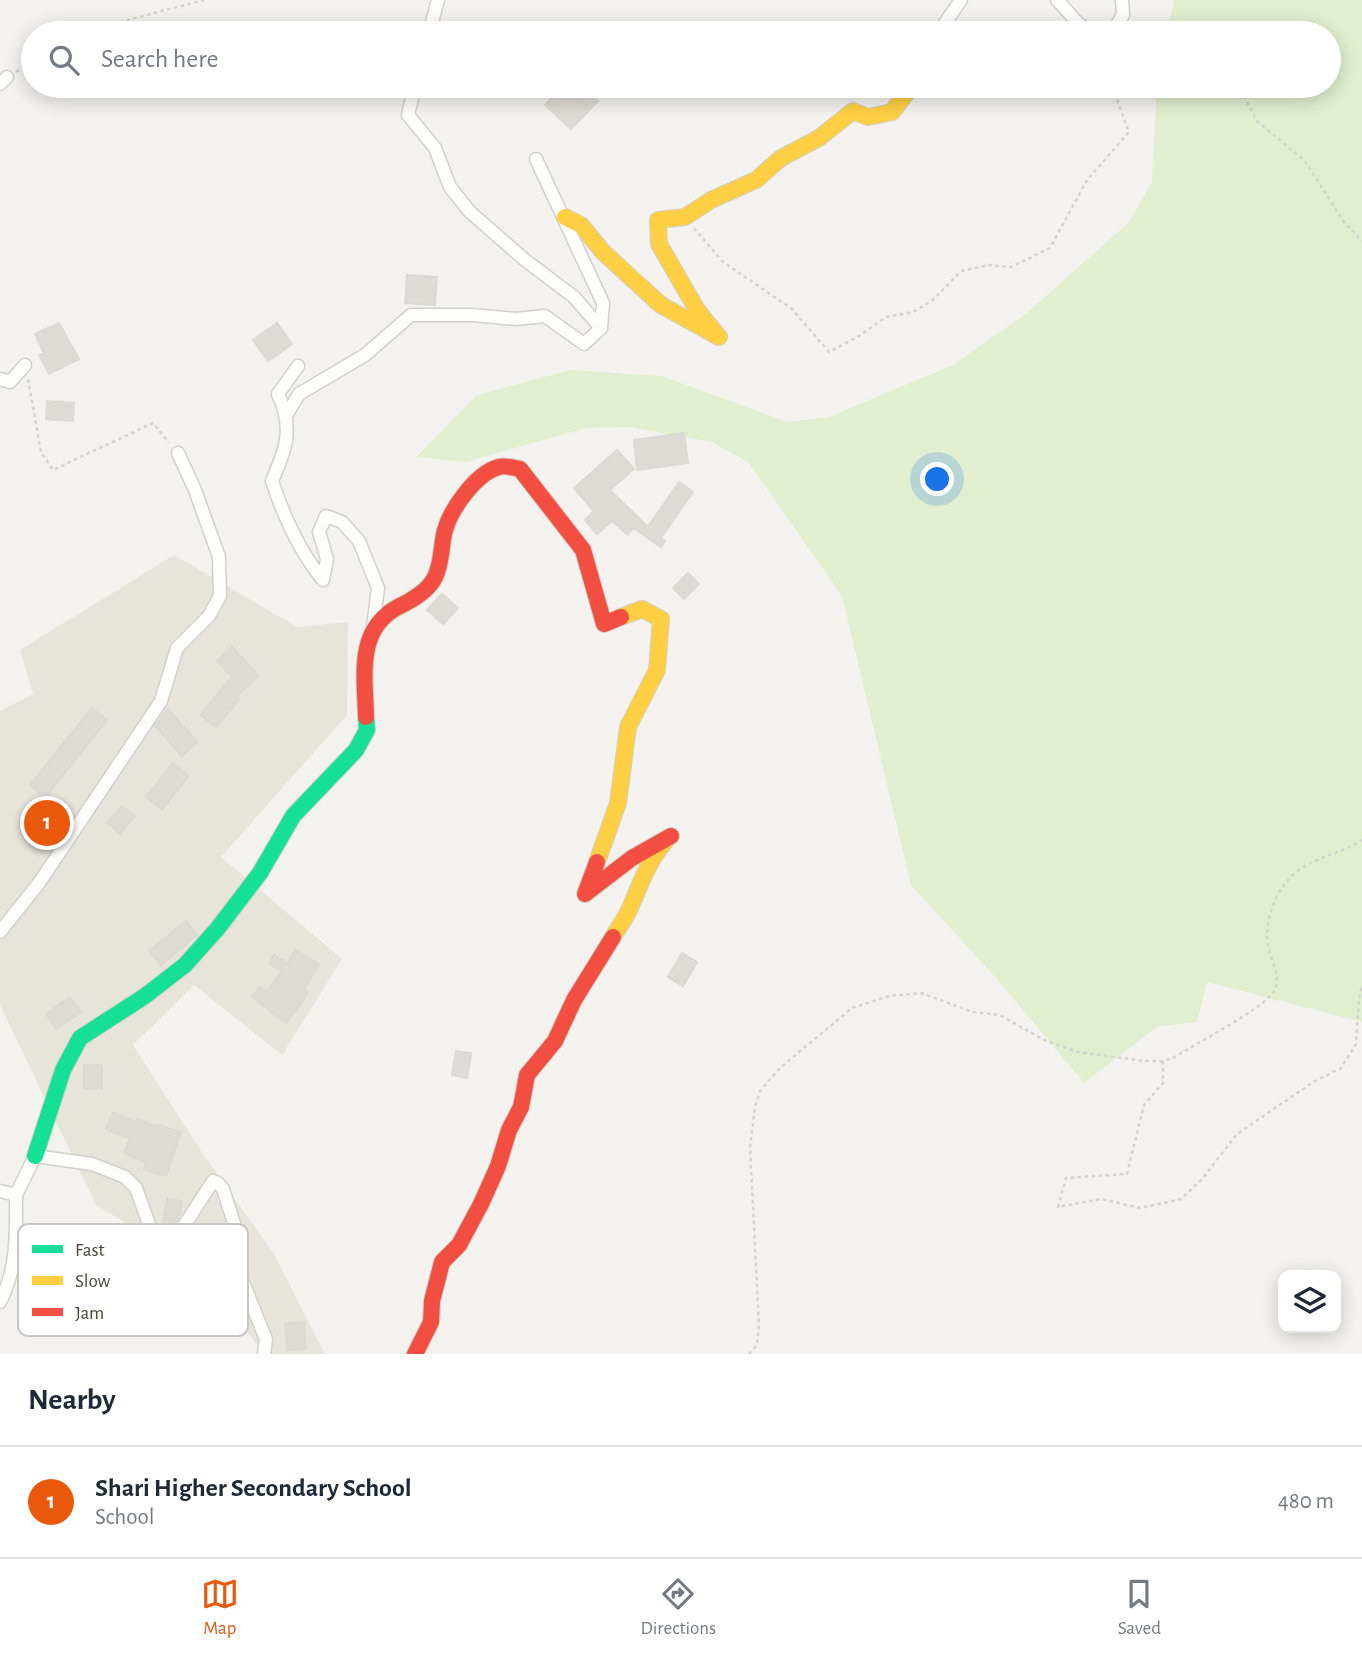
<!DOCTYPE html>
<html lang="en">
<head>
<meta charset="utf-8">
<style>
	:root { --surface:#fff; --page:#f6f6f7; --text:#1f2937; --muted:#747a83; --line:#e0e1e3; --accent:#ea580c }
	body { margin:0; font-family:"Alegreya Sans",sans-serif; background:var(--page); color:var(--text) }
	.controls { position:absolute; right:21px; bottom:21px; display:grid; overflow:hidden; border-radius:14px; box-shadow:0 4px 18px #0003 }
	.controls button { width:63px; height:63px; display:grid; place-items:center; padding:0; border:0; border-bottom:2px solid var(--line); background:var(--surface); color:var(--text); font:35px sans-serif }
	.you { position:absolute; left:938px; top:480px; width:24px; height:24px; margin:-18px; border:5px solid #fff; border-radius:50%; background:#1a73e8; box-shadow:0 0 0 10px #1a73e833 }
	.badge { display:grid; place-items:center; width:46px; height:46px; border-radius:50%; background:var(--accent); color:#fff; font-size:23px; font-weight:700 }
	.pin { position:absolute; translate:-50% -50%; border:4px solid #fff; box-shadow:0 2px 7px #0006 }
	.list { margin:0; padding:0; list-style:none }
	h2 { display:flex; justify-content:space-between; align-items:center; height:91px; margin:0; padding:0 28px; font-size:30px }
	h2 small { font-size:23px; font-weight:400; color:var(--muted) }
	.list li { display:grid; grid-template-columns:46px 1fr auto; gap:21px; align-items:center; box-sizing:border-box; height:112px; padding:0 28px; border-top:2px solid var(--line) }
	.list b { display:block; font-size:26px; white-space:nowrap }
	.list p { margin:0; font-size:23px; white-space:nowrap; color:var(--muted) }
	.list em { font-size:23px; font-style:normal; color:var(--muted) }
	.icon { flex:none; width:38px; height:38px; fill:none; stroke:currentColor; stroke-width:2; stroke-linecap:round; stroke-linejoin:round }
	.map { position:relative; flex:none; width:1362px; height:1354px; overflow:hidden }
	.search { position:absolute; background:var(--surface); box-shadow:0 4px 18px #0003; left:21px; right:21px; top:21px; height:77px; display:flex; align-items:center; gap:18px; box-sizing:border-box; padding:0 24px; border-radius:38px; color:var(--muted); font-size:26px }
	.sheet { height:203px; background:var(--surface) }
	nav { display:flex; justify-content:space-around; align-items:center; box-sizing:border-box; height:98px; border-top:2px solid var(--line); background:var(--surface); font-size:19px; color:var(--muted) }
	nav a { display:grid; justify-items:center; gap:4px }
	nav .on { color:var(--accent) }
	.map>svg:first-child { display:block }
</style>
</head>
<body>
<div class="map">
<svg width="1362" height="1354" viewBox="0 0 1362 1354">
	<rect width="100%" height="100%" fill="#f4f2ee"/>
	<path fill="#e7e4dc" d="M 174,555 L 297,627 L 348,622 L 347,715 L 221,857 L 342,959 L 282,1055 L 194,985 L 133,1045 L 201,1151 L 274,1254 L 325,1354 L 264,1354 L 201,1269 L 96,1205 L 0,1005 L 0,711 L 33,694 L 20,650 Z"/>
	<path fill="#e1eecf" d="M 1174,0 L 1362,0 L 1362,1022 L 1207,982 L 1197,1022 L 1157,1027 L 1084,1083 L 997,979 L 911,885 L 842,596 L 749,463 L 712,442 L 629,427 L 586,428 L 466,462 L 416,457 L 477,395 L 570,370 L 662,376 L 787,422 L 829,417 L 953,365 L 1027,313 L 1129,222 L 1152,182 L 1157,86 L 1329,86 L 1329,33 L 1167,33 Z"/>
	<g fill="#dedbd6" stroke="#dcd9d4" stroke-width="2">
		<path d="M 563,86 L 567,86 L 583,100 L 590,93 L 598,101 L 571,129 L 545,105 Z"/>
		<path d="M 407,275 L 437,277 L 435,305 L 405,303 Z"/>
		<path d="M 59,323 L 79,359 L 49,374 L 39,355 L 44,353 L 35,334 Z"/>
		<path d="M 277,323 L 292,344 L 268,361 L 253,340 Z"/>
		<path d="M 47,401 L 74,403 L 73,421 L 46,419 Z"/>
		<path d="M 684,433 L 688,463 L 637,470 L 634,440 Z"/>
		<path d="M 617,450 L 634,469 L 610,490 L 648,527 L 679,482 L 693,492 L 661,538 L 665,541 L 661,547 L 633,528 L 628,535 L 612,521 L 597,534 L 585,520 L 594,511 L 574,488 Z"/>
		<path d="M 688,573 L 699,584 L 684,599 L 673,588 Z"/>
		<path d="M 442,594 L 458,608 L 443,624 L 427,610 Z"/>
		<path d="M 232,647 L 259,676 L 237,696 L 240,699 L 216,727 L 200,715 L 232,677 L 217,661 Z"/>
		<path d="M 92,708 L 107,720 L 45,798 L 30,785 Z"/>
		<path d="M 168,709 L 197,742 L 182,756 L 155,726 Z"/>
		<path d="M 173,763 L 189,776 L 162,809 L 146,797 Z"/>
		<path d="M 122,806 L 135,816 L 120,834 L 107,823 Z"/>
		<path d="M 186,921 L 197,935 L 161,965 L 149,951 Z"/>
		<path d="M 295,950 L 319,964 L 304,990 L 308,992 L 301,1004 L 286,1023 L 252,997 L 260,987 L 267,992 L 281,971 L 269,964 L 274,955 L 288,963 Z"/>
		<path d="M 682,953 L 697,962 L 683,986 L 668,977 Z"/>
		<path d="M 70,997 L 81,1012 L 56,1029 L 46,1014 Z"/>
		<path d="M 456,1051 L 471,1053 L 467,1078 L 452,1075 Z"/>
		<rect x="84" y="1065" width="18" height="24"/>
		<path d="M 113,1112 L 137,1123 L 138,1119 L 157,1127 L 158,1125 L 181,1132 L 166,1176 L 144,1169 L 146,1162 L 124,1153 L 130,1139 L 106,1129 Z"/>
		<path d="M 167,1199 L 182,1201 L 179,1218 L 172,1225 L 163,1224 Z"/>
		<path d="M 304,1322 L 306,1349 L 287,1350 L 285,1324 Z"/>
	</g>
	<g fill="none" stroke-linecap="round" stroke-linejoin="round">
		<defs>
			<g id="street">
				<path d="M 1057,0 L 1078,23 L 1091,33"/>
				<path d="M 429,33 L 438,0"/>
				<path d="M 938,33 L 961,0"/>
				<path d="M 1112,33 L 1123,15 L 1122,0"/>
				<path d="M 0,84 L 7,77"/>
				<path d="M 415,86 L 408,115 L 435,148 L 450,187 L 470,212 L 525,260 L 574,297 L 601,328"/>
				<path d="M 298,366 L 278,394 C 294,429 286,448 272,481 C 284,517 299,551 323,580 L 327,559 L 319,532 L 326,516 L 342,522 L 359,541 L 378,588 L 373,627"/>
				<path d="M 0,379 L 10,382 L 25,365"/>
				<path d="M 287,414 L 299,394 L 365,355 L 411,315 L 472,315 L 516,319 L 545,316 L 584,344 L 601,328 L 603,303 L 536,159"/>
				<path d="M 0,932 L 39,883 L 161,701 L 177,648 L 209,616 L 220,596 L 219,557 L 195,490 L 178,453"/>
				<path d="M 0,1191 L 16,1195 C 16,1235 18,1266 0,1302"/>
				<path d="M 16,1195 L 35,1156 L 92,1164 L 125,1177 L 136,1188 L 150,1227 L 156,1233 L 168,1236 L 180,1232 L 213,1181 L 218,1183 L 223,1189 L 240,1242 L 242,1280 L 266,1339 L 264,1354"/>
			</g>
			<path id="fast" d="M 35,1156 L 63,1070 L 80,1038 L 145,996 L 185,965 L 218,928 L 260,873 L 293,816 L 356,750 L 367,730 L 366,717"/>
			<g id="slow">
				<path d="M 565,217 L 581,225 L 603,252 L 661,305 L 719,337 L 697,310 L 659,244 L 658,220 L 685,217 L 711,200 L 756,180 L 781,158 L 819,138 L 853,111 L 868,117 L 892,112 L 912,86"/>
				<path d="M 597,862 L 618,803 L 628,727 L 657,670 L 661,619 L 642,609 L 621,617"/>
				<path d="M 613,937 C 618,928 626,918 630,908 C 640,885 648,861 665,842"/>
			</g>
			<g id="jam">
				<path d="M 366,717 C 365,676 356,629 398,607 C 411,601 429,590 435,577 C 442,564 441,545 445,530 C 451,509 476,473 499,467 C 505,465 514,468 520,469 L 583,550 L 604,624 L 621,617"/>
				<path d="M 597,862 L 585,894 L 632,858 L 671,836"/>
				<path d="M 415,1354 L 431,1322 L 432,1301 L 442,1262 L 459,1245 L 481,1204 L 498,1166 L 509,1130 L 521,1107 L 527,1075 L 555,1041 L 574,1000 L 613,937"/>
			</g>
		</defs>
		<use href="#street" stroke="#d2d0cb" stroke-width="15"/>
		<use href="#fast" stroke="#d3cfc5" stroke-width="18"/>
		<use href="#slow" stroke="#d3cfc5" stroke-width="18"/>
		<use href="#jam" stroke="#d3cfc5" stroke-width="18"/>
		<g stroke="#d3d2cc" stroke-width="2.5" stroke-dasharray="3.5 3.5" stroke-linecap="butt">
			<path d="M 1132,25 L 1149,33"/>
			<path d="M 94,33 L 124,21 L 204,0"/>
			<path d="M 16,72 L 33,60"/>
			<path d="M 1213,86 L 1225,92 L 1241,91 L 1257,121 L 1305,161 L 1344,222 L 1362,241"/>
			<path d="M 694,228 L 722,261 L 792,309 L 829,352 L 859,336 L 886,317 L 913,312 L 933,300 L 961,271 L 988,265 L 1011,267 L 1050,248 L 1087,180 L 1129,132 L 1112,86"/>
			<path d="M 28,379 L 41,452 L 53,470 L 153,423 L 169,443"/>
			<path d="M 1163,1061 L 1163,1083 L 1144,1105 L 1127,1174 L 1066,1178 L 1058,1207 L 1101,1199 L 1140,1208 L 1181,1199 L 1202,1179 L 1237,1134 L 1315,1081 L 1341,1068 L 1356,1044 L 1359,998 L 1362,986"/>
			<path d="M 749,1354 L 757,1345 L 759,1325 L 750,1147 L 755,1107 L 760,1091 L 781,1067 L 852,1008 L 889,996 L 921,993 L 973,1012 L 1000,1015 L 1044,1040 L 1078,1052 L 1144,1061 L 1163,1061 L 1173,1058 C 1195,1044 1259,1011 1273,993 C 1283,980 1271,960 1268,947 C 1264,921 1275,890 1295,873 C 1314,857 1341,854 1362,840"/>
		</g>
		<use href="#street" stroke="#fdfdfc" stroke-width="12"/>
		<use href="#fast" stroke="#16e098" stroke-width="16"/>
		<use href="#slow" stroke="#ffcf43" stroke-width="16"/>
		<use href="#jam" stroke="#f24e42" stroke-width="16"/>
	</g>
	<rect x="18" y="1224" width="230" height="112" rx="10" fill="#fff" stroke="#c9c7c4" stroke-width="2"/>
	<rect x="32" y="1245" width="31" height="8" fill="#16e098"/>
	<rect x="32" y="1276" width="31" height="9" fill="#ffcf43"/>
	<rect x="32" y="1308" width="31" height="8" fill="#f24e42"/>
	<g font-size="19" fill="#4b4439">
		<text x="75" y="1256">Fast</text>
		<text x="75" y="1287">Slow</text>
		<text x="75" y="1319">Jam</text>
	</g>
</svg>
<div class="controls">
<button><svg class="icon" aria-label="layers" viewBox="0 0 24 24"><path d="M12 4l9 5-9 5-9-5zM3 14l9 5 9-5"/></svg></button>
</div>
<div class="you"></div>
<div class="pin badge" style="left:47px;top:823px">1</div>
<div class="search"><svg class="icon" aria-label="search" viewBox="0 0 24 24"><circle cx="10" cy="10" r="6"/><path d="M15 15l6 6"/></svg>Search here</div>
</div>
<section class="sheet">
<h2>Nearby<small></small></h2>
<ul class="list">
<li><span class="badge">1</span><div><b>Shari Higher Secondary School</b><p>School</p></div><em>480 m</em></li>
</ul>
</section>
<nav>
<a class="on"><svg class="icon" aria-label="map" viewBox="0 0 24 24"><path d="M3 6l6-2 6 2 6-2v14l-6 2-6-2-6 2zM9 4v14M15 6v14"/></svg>Map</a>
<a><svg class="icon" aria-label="directions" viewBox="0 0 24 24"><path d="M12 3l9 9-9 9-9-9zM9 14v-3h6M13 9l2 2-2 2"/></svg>Directions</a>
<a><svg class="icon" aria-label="saved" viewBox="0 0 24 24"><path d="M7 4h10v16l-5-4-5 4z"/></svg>Saved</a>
</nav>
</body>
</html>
